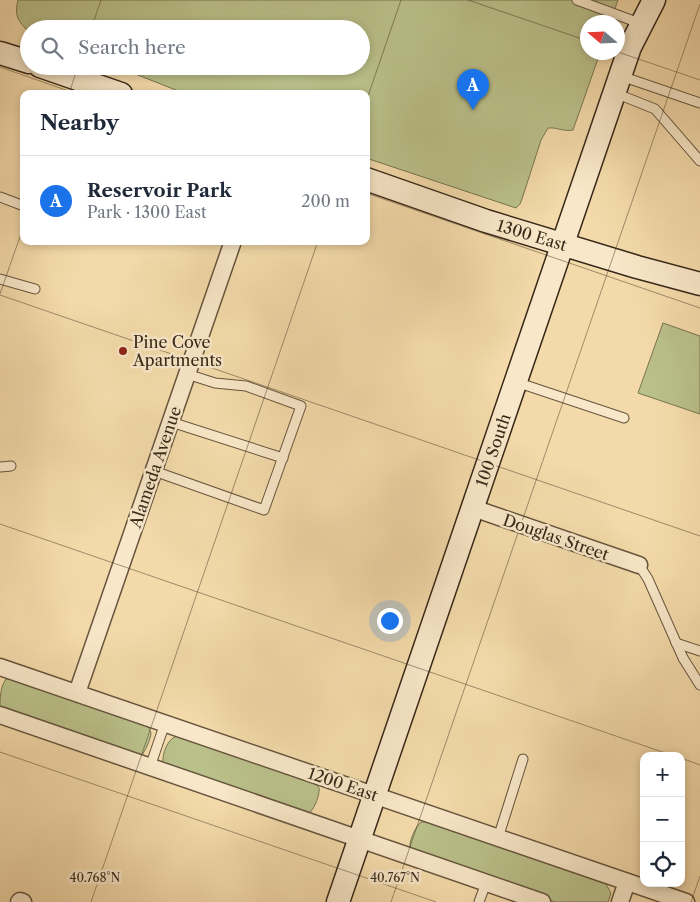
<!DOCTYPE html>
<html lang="en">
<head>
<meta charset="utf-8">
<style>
	:root { --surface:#fff; --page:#f2f2f3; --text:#1f2937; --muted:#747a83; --line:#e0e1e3; --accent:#1a73e8 }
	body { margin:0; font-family:"Libre Caslon Text",serif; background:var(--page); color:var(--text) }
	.controls { position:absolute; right:15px; bottom:15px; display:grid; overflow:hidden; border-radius:10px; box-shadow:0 2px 8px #0003 }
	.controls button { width:45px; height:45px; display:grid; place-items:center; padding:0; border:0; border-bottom:1px solid var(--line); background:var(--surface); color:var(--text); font:25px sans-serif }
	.compass { position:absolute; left:580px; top:15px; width:45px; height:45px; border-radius:50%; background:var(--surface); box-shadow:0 2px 8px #0003; rotate:289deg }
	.you { position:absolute; left:389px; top:620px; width:18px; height:18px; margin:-12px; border:4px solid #fff; border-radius:50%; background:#1a73e8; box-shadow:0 0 0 8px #1a73e833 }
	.badge { display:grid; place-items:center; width:32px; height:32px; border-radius:50%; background:var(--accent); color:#fff; font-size:16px; font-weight:700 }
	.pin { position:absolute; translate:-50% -41px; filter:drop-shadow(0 1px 2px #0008) }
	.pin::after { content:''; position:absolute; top:26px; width:18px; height:15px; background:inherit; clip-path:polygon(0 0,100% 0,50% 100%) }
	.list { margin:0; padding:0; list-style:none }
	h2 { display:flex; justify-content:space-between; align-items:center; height:65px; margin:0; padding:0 20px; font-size:21px }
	h2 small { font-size:16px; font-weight:400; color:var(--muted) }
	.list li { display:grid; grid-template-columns:32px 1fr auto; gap:15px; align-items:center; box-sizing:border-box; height:90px; padding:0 20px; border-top:1px solid var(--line) }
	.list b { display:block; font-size:19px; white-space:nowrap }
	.list p { margin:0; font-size:16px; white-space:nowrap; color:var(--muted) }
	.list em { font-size:16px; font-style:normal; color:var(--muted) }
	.icon { flex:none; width:28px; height:28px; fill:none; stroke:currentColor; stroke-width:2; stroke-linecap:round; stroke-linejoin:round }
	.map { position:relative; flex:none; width:700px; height:902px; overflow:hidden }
	.search { position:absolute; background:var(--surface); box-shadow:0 2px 8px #0003; left:20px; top:20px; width:350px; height:55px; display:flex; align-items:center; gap:12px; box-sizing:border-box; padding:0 18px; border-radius:28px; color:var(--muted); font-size:19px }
	.panel { position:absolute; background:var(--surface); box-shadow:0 2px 8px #0003; left:20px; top:90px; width:350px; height:155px; border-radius:10px }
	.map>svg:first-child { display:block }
</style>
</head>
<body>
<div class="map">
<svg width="700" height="902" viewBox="0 0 700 902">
	<rect width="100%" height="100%" fill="#f4daaa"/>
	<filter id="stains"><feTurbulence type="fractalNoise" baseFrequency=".004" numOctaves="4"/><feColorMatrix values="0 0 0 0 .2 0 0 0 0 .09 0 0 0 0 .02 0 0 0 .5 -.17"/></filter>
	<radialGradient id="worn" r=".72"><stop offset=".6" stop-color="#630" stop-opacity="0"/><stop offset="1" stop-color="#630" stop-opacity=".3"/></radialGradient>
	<g fill="#bac08a" stroke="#787452">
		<path d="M 18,0 L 618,0 L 610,22 L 588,22 L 588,52 L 600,53 L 573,130 C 564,132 557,127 548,128 L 541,140 L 522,199 L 520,204 L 516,208 L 366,158 L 366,94 L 186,94 L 115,66 L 361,66 L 361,29 L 29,29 L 29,32 C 18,21 14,16 18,0 Z"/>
		<path d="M 663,323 L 700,336 L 700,414 L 638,393 Z"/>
		<path d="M 6,679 L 12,679 L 146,725 C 148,728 150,729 151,733 C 151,738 145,752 141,756 L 0,710 C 0,699 0,687 6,679 Z"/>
		<path d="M 177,736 L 316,784 C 318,787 320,787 319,791 C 319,798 313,811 308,814 L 163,764 C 162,754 167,739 177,736 Z"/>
		<path d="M 421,822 L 426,822 L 606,884 L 611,893 L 608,902 L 555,902 L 414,853 C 412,850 410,849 410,845 C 410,839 416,826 421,822 Z"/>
	</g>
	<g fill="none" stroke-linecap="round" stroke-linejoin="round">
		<defs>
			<g id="lane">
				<path d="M 577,0 L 642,24"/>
				<path d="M 621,76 L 700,103"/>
				<path d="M 615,93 L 655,109 L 700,161"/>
				<path d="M 0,197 L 24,206"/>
				<path d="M 0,279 L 35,289"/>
				<path d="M 516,382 L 624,418"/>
				<path d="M 171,422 L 283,458"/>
				<path d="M 0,467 L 11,466"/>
				<path d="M 154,471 L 264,510 L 301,406 L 246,386 L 215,383 L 187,374"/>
				<path d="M 639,565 L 648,579 L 683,658 L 700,685"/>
				<path d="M 676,643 L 700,651"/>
				<path d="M 150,767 L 165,723"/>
				<path d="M 498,838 L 523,759"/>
				<path d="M 479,902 L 486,883"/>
			</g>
			<g id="street">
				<path d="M 473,508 L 639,565"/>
				<path d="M 0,667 L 686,902"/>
				<path d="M 77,693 L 233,241"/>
				<path d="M 0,715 L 542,902"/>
				<path d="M 19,902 L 20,901 L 23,902"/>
				<path d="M 620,902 L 627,882"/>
			</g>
			<g id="secondary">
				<path d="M 0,53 L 29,62"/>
				<path d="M 40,66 L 121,94"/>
				<path d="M 366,179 L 486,221 L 637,267 L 700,284"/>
				<path d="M 338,902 L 630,47 L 654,0"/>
			</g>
		</defs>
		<use href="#lane" stroke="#66553d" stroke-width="11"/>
		<use href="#street" stroke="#66553d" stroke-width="19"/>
		<use href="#secondary" stroke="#372919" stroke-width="25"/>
		<use href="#lane" stroke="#f8e7c8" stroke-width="9"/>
		<use href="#street" stroke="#f8e7c8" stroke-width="16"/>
		<use href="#secondary" stroke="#f8e7c8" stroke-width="22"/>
	</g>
	<path fill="none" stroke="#372919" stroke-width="1" stroke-opacity="0.45" d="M 468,0 L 588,41M 91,29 L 101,0M 618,52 L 700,80M 0,67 L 77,94M 69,94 L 78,66M 366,102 L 401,0M 366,193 L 700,308M 0,294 L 24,225M 0,295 L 700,536M 0,524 L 674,756M 0,752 L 436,902M 681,758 L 700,765M 91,902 L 318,241M 391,902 L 700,4M 691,902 L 700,876"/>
	<circle fill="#8f2418" stroke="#f8e7c8" stroke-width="2" cx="123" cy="351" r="5"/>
	<g text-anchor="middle" stroke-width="5" stroke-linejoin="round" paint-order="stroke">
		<g font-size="16" fill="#372919" stroke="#f8e7c8">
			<text transform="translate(532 235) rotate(17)" y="6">1300 East</text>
			<text transform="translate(493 450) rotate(-71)" y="6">100 South</text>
			<text transform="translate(155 467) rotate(-71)" y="6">Alameda Avenue</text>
			<text transform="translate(556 537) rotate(19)" y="6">Douglas Street</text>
			<text transform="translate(343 784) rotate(19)" y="6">1200 East</text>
		</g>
		<g font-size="16" fill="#372919" stroke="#f8e7c8" text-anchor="start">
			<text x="133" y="348">Pine Cove<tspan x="133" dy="18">Apartments</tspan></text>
		</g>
	</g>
	<g font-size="12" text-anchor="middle" fill="#372919" stroke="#f8e7c8" stroke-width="5" stroke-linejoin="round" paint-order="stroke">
		<text x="95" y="882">40.768°N</text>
		<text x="395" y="882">40.767°N</text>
	</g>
	<rect width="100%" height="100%" filter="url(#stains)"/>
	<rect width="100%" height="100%" fill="url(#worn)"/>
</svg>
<div class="controls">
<button>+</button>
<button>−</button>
<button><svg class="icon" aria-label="locate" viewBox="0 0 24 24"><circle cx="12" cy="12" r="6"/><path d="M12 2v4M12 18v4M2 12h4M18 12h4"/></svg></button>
</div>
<svg class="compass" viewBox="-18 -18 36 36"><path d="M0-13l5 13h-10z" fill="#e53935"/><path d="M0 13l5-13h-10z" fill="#747a83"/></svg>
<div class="you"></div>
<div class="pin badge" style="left:473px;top:110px">A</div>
<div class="search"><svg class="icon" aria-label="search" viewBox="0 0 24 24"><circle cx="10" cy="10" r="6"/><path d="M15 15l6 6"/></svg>Search here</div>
<section class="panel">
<h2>Nearby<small></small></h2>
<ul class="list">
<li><span class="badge">A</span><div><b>Reservoir Park</b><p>Park · 1300 East</p></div><em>200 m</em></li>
</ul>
</section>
</div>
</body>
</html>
